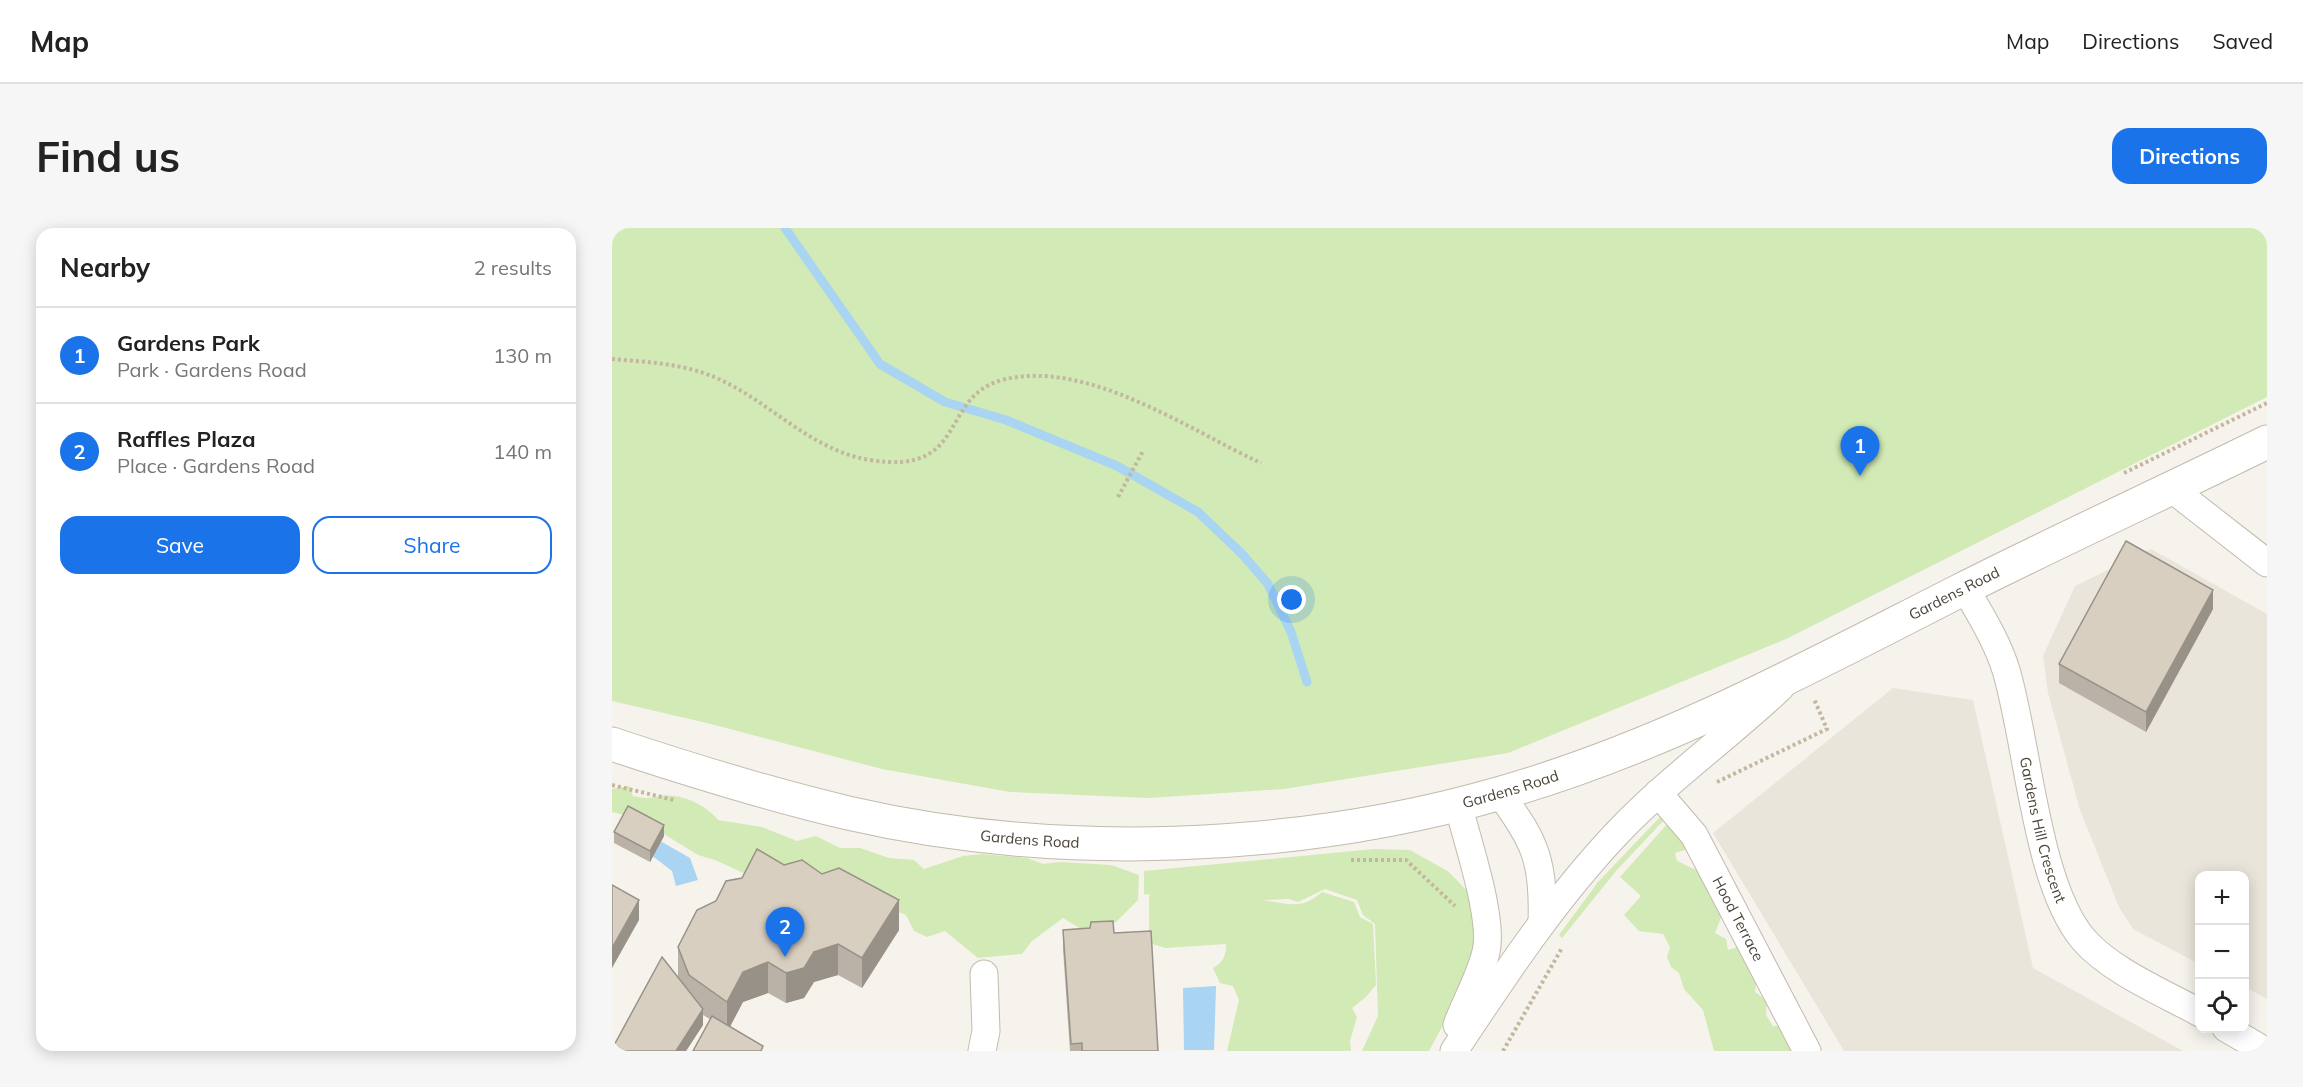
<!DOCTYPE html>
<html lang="en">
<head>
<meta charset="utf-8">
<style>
	:root { --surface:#fff; --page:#f6f6f6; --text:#222; --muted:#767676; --line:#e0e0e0; --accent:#1a73e8 }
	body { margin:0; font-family:Mulish,sans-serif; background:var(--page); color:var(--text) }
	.controls { position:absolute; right:18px; bottom:18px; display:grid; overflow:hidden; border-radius:12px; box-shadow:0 3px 15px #0003 }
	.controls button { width:54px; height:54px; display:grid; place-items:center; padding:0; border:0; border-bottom:2px solid var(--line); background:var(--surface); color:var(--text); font:30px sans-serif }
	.you { position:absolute; left:680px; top:372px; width:21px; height:21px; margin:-15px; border:4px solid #fff; border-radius:50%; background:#1a73e8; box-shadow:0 0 0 9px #1a73e833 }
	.badge { display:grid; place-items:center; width:39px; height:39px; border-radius:50%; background:var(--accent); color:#fff; font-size:20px; font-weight:700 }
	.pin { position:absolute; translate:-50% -50px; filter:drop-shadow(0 2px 3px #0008) }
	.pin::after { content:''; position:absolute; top:32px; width:21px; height:18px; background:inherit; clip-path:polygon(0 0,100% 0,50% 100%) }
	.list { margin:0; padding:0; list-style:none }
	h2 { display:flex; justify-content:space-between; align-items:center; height:78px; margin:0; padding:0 24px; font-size:26px }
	h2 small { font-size:20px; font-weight:400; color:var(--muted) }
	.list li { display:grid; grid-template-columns:39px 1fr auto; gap:18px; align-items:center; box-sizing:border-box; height:96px; padding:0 24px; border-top:2px solid var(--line) }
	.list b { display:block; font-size:22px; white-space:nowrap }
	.list p { margin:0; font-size:20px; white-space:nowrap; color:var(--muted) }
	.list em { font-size:20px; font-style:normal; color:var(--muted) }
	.actions { display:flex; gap:12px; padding:18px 24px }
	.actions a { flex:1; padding:14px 0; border:2px solid var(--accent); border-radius:18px; text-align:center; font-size:21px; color:var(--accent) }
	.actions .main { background:var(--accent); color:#fff }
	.icon { flex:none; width:33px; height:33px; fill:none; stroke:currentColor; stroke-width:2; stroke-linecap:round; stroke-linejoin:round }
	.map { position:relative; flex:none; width:1655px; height:823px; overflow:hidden; border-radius:18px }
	header { display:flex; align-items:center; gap:36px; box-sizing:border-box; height:84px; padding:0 30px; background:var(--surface); border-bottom:2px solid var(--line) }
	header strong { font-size:28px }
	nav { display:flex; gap:33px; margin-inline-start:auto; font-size:21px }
	.intro { display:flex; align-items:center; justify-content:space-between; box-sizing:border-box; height:144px; padding:0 36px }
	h1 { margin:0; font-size:42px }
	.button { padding:15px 27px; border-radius:18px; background:var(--accent); color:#fff; font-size:21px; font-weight:700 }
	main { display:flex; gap:36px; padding:0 36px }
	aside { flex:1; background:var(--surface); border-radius:18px; box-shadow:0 3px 15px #0003 }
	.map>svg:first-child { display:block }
</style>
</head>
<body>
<header>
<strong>Map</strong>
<nav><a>Map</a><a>Directions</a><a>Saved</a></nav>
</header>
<div class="intro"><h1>Find us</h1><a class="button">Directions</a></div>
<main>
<aside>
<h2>Nearby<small>2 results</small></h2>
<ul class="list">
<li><span class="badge">1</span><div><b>Gardens Park</b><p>Park · Gardens Road</p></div><em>130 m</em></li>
<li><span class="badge">2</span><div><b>Raffles Plaza</b><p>Place · Gardens Road</p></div><em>140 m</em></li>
</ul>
<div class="actions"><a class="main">Save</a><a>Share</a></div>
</aside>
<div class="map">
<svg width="1655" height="823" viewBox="0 0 1655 823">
	<rect width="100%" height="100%" fill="#f6f3ec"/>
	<g fill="#eae5da">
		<path d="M 1539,321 L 1655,386 L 1655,771 L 1633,759 L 1632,648 L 1588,648 L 1587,736 L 1521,701 L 1507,679 L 1468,582 L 1436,465 L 1431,428 L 1463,358 Z"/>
		<path d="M 1281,460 L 1361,472 L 1421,740 L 1571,823 L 1232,823 L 1101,605 Z"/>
	</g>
	<g fill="#d2eab5">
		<path d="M 0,0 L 1655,0 L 1655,169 L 1174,411 L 896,525 L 672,561 L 537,570 L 398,564 L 270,541 L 99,496 L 0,473 Z"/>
		<path d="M 17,558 L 21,568 C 33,571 38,570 49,568 C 69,565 94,577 106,592 L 150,599 L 185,613 L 204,608 L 228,620 L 248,620 L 277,630 L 302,632 L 312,641 L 351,628 L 370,626 L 415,630 L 431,636 L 448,634 L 499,637 L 527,647 L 526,672 L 504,694 L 477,706 L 451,690 L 420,713 L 410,726 L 366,730 L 333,703 L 315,709 L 302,703 L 294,687 L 274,679 L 138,648 L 103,632 L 86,627 L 26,590 L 0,584 L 0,561 Z"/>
		<path d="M 1049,588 L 1053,591 L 1004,643 L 950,710 L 947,707 L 986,654 Z"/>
		<path d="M 1057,594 L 1082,619 L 1063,625 L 1065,633 L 1093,646 L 1097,668 L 1109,673 L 1111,684 L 1103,705 L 1114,711 L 1116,722 L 1132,717 L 1145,746 L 1143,764 L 1155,773 L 1154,787 L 1161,798 L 1172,798 L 1184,823 L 1102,823 L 1091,782 L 1072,761 L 1067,745 L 1059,739 L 1055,729 L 1058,719 L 1051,706 L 1027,703 L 1012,687 L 1029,668 L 1008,649 Z"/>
		<path d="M 762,621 L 798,622 L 837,644 L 857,665 L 865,698 L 858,747 L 817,823 L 750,823 L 766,788 L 763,696 L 751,687 L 745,672 L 713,661 L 686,674 L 677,671 L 650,672 C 675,675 689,683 710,664 L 742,674 L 748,689 L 761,696 L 764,757 L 754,769 L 740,780 L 745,789 L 738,813 L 739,823 L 615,823 L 627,772 L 621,758 L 608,755 L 601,740 C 612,734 614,727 614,716 L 553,720 L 537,715 L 537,668 L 539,667 L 532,666 L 532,643 Z"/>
	</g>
	<g fill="#a9d4f2">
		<path d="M 41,609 L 78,630 L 86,652 L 64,658 L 60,643 L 34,623 Z"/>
		<path d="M 604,758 L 602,822 L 572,822 L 571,760 Z"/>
	</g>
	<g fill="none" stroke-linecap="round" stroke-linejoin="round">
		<path stroke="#a9d4f2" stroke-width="9" d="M 173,0 L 268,136 L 333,174 L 394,192 L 505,238 L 586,284 L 630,326 L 656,356 L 679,404 L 695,454"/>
		<defs>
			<g id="minor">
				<path d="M 1560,261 L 1655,335"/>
				<path id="s1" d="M 1353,360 C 1368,386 1385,413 1394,442 C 1416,515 1424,657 1472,712 C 1499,743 1552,765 1588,785"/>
				<path id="s2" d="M 1046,565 L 1082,607 L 1195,823"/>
				<path d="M 888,566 C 924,614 932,634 930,695"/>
				<path d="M 845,797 C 854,773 868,749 874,724 C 882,690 855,613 846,576"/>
				<path d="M 1614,800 L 1653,823"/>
				<path d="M 370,823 L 374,803 L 372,746"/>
				<path d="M 842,823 C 893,746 944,669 1008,602 C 1058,550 1116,509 1168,460"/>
			</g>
			<g id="tertiary">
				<path id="s3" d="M 0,516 C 78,542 156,566 236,585 C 444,633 684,624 889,565 C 1051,519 1197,439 1347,363 C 1448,312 1553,264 1655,214"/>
			</g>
		</defs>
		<use href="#minor" stroke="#c2bbae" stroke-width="29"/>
		<use href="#tertiary" stroke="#c2bbae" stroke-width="35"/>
		<g stroke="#c4b79f" stroke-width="4" stroke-dasharray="3 3" stroke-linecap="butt">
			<path d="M 0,131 C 37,134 77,136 111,153 C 161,177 201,223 258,232 C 357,248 327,169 390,152 C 474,130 575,201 649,235"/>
			<path d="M 1512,245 L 1655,175"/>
			<path d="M 506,269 L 531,223"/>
			<path d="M 1105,554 L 1215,501 L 1202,471"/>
			<path d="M 0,557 L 62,572"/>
			<path d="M 739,632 L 794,632 L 843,678"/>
			<path d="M 891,823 L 950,720"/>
		</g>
		<use href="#minor" stroke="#fff" stroke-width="27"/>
		<use href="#tertiary" stroke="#fff" stroke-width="33"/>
	</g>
	<g fill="#bab2a6">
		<path d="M 1601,381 L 1534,504 L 1447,455 L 1447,436 Z"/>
		<path d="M 2,604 L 52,608 L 38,634 L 2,615 Z"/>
		<path d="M 287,702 L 250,760 L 226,747 L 202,754 L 192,770 L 174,775 L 156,765 L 131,774 L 118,799 L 151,823 L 91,787 L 91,797 L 74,823 L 0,823 L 66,749 L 66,719 Z"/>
		<path d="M 451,702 L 502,705 L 546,823 L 458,823 L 451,721 Z"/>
	</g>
	<g fill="#979187">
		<path d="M 1601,362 L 1601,381 L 1534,504 L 1534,484 Z"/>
		<path d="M 52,597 L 52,608 L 38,634 L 38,623 Z"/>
		<path d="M 27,672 L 27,692 L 0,740 L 0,720 Z"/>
		<path d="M 287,672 L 287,702 L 250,760 L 250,730 Z"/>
		<path d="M 226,716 L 226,747 L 202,754 L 192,770 L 174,775 L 174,745 L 202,724 Z"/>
		<path d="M 156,734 L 156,765 L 131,774 L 115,804 L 115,774 L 131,744 Z"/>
		<path d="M 91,781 L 91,797 L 74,823 L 64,823 Z"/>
	</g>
	<g fill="#d8cfc1" stroke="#979187" stroke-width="1.5">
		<path d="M 1514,313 L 1601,362 L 1534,484 L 1447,436 Z"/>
		<path d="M 16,578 L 52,597 L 38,623 L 2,604 Z"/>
		<path d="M 145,621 L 172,637 L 190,632 L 210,646 L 227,640 L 287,672 L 250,730 L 226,716 L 202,724 L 192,740 L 174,745 L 156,734 L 131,744 L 115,774 L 77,747 L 66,719 L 85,682 L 104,673 L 114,653 L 130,650 Z"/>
		<path d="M 0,657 L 27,672 L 0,720 Z"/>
		<path d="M 501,693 L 502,705 L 539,703 L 546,823 L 470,823 L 470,815 L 459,816 L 451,702 L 478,700 L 479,694 Z"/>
		<path d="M 50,729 L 91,781 L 64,823 L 0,823 L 0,821 Z"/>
		<path d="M 100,788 L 151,818 L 149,823 L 81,823 Z"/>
	</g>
	<g text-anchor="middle" stroke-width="4.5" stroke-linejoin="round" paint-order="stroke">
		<g font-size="15" fill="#4b4439" stroke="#fff">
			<text dy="5" stroke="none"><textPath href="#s3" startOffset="1402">Gardens Road</textPath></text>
			<text dy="5" stroke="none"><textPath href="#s3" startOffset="916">Gardens Road</textPath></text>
			<text dy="5" stroke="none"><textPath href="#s1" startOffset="256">Gardens Hill Crescent</textPath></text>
			<text dy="5" stroke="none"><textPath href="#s3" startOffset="430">Gardens Road</textPath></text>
			<text dy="5" stroke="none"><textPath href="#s2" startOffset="150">Hood Terrace</textPath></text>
		</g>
	</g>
</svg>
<div class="controls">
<button>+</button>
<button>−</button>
<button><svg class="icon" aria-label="locate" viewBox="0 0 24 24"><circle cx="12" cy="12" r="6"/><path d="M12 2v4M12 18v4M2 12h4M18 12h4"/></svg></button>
</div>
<div class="you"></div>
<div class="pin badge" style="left:1248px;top:248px">1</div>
<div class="pin badge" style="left:173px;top:729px">2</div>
</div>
</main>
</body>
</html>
